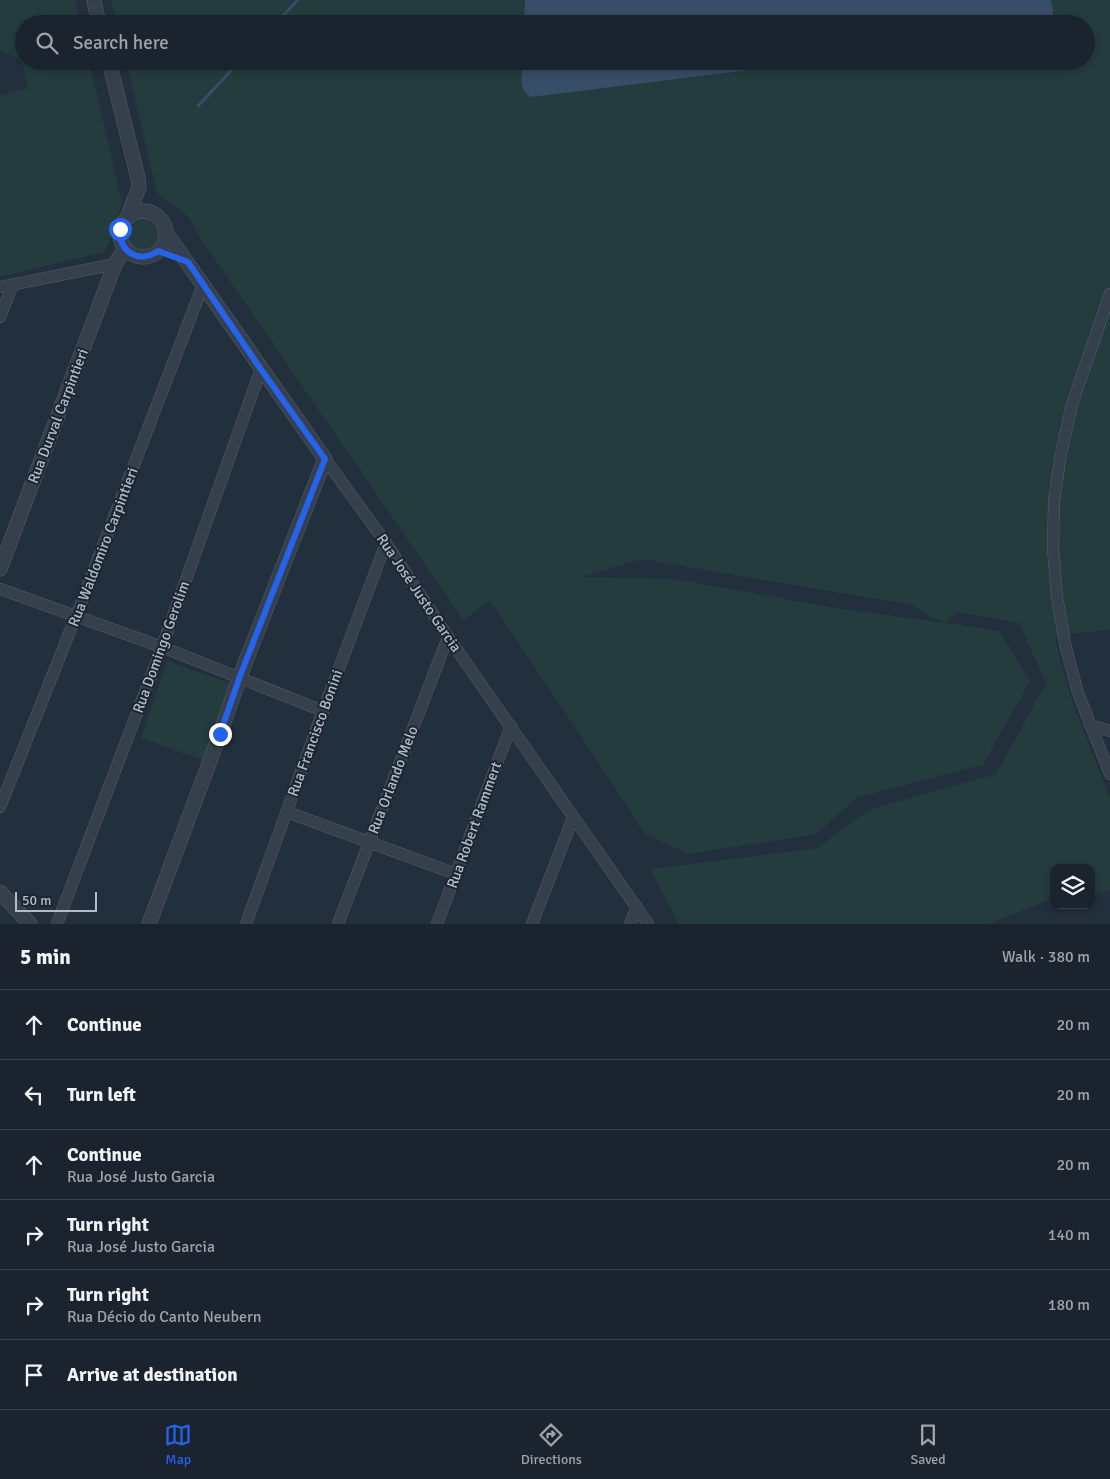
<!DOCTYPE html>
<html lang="en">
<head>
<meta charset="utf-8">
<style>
	:root { --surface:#1a232e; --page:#232b36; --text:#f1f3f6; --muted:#9fa4aa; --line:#38404a; --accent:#2563eb }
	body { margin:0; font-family:Signika,sans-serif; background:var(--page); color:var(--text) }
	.controls { position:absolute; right:15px; bottom:15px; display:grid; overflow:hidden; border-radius:10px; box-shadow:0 2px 8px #0003 }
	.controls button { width:45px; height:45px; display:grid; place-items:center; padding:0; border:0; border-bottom:1px solid var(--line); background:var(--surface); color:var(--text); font:25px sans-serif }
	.scale { position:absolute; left:15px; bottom:12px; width:82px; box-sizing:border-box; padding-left:5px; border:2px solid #b2bbc8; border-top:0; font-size:14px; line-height:18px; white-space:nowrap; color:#b2bbc8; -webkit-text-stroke:4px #1c2532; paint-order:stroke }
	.stop { position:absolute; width:15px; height:15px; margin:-11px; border:4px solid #2563eb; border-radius:50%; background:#fff }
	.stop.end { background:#2563eb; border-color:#fff; box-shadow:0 1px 5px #0008 }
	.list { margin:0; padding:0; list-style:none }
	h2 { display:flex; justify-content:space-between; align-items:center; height:65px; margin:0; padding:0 20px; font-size:21px }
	h2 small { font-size:16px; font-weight:400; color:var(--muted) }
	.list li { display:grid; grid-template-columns:32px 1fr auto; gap:15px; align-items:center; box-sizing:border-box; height:70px; padding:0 20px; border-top:1px solid var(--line) }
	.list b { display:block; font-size:19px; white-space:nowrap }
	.list p { margin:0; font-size:16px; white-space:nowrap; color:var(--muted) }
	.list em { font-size:16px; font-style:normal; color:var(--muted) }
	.icon { flex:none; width:28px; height:28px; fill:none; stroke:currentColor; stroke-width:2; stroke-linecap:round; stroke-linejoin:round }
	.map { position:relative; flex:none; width:1110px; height:924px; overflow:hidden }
	.search { position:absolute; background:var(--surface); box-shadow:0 2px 8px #0003; left:15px; right:15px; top:15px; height:55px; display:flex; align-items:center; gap:12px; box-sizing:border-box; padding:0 18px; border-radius:28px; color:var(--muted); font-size:19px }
	.sheet { height:485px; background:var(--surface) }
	nav { display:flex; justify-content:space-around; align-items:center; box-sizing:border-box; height:70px; border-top:1px solid var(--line); background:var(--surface); font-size:14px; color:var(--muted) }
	nav a { display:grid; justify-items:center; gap:2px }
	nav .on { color:var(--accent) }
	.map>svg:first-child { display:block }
</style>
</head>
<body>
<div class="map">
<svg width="1110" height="924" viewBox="0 0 1110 924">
	<rect width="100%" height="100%" fill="#222f3d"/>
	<g fill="#243c3e" fill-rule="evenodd">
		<path d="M 0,0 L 75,0 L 80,24 L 24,24 L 24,61 L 89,61 L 122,202 C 116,218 113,237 104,252 L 0,277 L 0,96 L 28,88 L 22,61 L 0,50 Z"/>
		<path d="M 111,0 L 1110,0 L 1110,630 L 1078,633 L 1055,639 L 1071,698 L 1110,798 L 1110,891 L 1091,894 L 1091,868 L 1054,868 L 1054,898 L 988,924 L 679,924 L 650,869 L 817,848 L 870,809 L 996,774 L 1046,683 L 1019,623 L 957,612 L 946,623 L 999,631 L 1030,681 L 983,765 L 857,797 L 817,834 L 689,854 L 645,834 L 573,724 L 490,601 L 463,620 L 197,233 L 189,217 L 157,193 L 126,61 L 1086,61 L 1086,24 L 117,24 ZM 642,559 L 911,605 L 944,623 L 829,607 L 675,579 L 582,577 Z"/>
		<circle cx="142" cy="234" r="18"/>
		<path d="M 167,661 L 232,684 L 206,761 L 141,738 Z"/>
	</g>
	<g fill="#384d67">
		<path d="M 525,0 L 1051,0 L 1053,11 L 1052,24 L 524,24 Z"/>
		<path d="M 523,61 L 820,61 L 532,97 C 517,92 522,74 523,61 Z"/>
	</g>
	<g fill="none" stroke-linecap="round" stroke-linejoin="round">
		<g stroke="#384d67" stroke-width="3">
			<path d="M 275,24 L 298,0"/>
			<path d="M 198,106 L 240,61"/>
		</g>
		<defs>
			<g id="minor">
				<path d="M 0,287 L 115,264"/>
				<path d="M 1110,294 L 1072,404 L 1061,454 L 1054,501 L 1053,548 L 1057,597 L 1065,644 L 1078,693 L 1110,774"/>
				<path d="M 0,317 L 13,284"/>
				<path d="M 325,459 L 386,543 L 448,637 L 648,924"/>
				<path d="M 0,589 L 162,647 L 323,711"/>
				<path d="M 1090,725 L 1110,731"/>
				<path d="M 0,807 L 76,616 L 203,285"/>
				<path d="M 287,812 L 456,874"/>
				<path d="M 57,924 L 162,647 L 261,369"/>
				<path d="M 246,924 L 323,711 L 386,543"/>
				<path d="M 338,924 L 448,637"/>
				<path d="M 437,924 L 511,726"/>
				<path d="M 532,924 L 573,818"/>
				<path d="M 630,924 L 637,907"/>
			</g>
			<g id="tertiary">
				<path d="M 94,0 L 99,24"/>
				<path d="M 109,61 L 138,178 L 139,187 L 127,218"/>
				<circle cx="143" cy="234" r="23"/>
				<path d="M 0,569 L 115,264 L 125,249"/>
				<path d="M 0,892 L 30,924"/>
				<path d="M 149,924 L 220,734 L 240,676 L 325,459 L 165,231"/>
			</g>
		</defs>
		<use href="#minor" stroke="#555e6b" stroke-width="12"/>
		<use href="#tertiary" stroke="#555e6b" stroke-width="15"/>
		<use href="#minor" stroke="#36404d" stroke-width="11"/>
		<use href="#tertiary" stroke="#36404d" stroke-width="14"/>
	</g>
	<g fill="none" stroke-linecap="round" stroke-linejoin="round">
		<path stroke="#2563eb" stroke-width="6" d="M 120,229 C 119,253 139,264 158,251 L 188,262 L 260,368 L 325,459 L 240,676 L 220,734"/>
	</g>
	<g text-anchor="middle" stroke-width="4" stroke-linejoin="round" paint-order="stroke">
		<g font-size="15" fill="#b2bbc8" stroke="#1c2532">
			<text transform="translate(58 416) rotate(-69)" y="5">Rua Durval Carpintieri</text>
			<text transform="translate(103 547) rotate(-69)" y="5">Rua Waldomiro Carpintieri</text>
			<text transform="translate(419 593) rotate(56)" y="5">Rua José Justo Garcia</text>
			<text transform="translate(161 647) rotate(-70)" y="5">Rua Domingo Gerolim</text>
			<text transform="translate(315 733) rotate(-70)" y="5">Rua Francisco Bonini</text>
			<text transform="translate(393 780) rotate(-69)" y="5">Rua Orlando Melo</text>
			<text transform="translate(474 825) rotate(-70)" y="5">Rua Robert Rammert</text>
		</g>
	</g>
</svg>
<div class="controls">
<button><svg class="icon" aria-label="layers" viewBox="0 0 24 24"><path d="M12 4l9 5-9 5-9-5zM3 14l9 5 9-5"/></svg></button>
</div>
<div class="scale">50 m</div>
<div class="stop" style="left:120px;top:229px"></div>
<div class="stop end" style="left:220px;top:734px"></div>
<div class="search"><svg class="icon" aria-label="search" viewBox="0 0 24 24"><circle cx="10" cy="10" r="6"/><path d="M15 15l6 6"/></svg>Search here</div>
</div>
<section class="sheet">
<h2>5 min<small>Walk · 380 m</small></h2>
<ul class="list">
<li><svg class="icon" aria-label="ahead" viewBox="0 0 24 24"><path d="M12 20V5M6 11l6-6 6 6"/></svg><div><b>Continue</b></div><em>20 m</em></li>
<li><svg class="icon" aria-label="left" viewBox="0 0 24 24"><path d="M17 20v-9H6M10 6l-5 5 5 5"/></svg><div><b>Turn left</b></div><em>20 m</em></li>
<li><svg class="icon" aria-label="ahead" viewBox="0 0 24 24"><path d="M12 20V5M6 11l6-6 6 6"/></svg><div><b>Continue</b><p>Rua José Justo Garcia</p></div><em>20 m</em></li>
<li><svg class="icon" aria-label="right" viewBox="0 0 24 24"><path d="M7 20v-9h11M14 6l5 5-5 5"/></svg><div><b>Turn right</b><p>Rua José Justo Garcia</p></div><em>140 m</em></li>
<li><svg class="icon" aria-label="right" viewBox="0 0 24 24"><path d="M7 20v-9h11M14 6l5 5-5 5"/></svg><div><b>Turn right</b><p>Rua Décio do Canto Neubern</p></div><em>180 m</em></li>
<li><svg class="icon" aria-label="arrive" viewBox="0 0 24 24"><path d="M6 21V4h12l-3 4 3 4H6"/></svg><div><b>Arrive at destination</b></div></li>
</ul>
</section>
<nav>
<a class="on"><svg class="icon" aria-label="map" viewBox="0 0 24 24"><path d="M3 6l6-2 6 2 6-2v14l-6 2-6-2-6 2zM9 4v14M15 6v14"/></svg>Map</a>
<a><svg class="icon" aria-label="directions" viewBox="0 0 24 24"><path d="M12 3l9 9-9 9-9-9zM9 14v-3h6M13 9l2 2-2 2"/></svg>Directions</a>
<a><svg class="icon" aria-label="saved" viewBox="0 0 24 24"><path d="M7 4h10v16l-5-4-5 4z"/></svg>Saved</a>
</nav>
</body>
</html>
